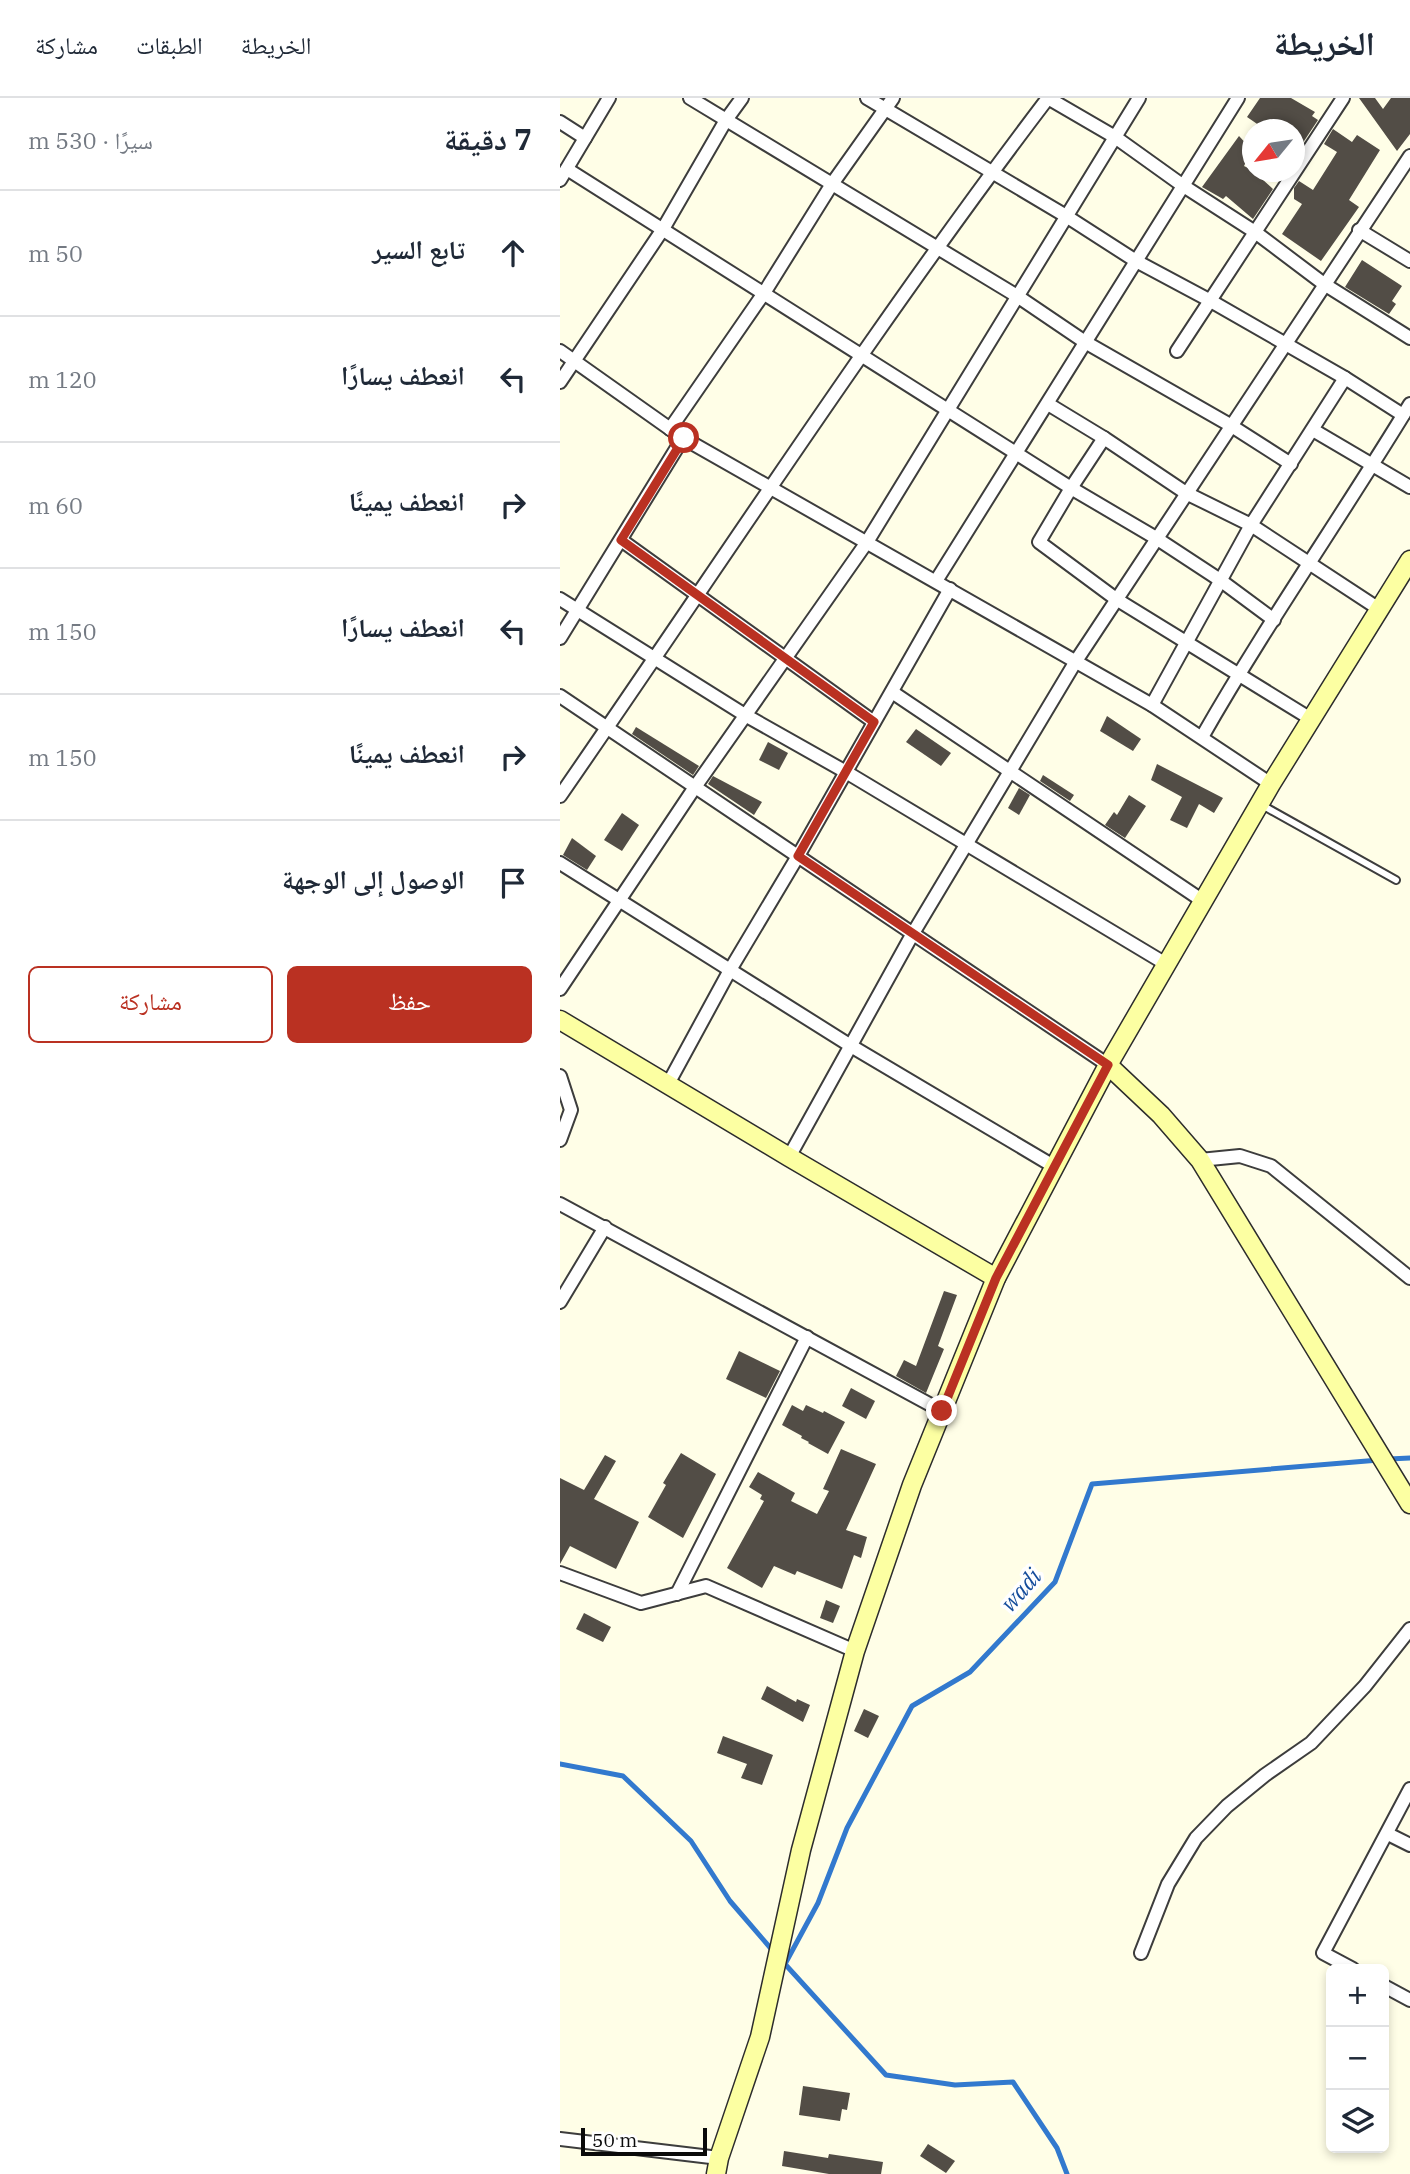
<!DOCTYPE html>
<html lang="ar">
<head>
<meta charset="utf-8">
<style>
	:root { --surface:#fff; --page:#f2f2f3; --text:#1f2937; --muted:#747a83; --line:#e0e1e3; --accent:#ba3122 }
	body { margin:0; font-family:"IBM Plex Serif","Noto Naskh Arabic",serif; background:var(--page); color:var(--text); direction:rtl }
	.controls { position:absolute; right:21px; bottom:21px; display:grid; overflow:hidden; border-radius:10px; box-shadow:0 4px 10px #0003 }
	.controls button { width:63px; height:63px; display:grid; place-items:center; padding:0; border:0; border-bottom:2px solid var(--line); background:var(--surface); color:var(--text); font:35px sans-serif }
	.compass { position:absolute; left:682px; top:21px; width:63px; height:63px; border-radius:50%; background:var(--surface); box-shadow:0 4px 10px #0003; rotate:240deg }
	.scale { position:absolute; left:21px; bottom:18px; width:126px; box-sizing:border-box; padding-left:7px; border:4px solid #0a0a0a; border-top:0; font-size:19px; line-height:24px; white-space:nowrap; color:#0a0a0a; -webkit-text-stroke:5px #fff; paint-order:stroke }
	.stop { position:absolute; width:21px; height:21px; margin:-16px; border:5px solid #ba3122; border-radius:50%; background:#fff }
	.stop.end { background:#ba3122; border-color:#fff; box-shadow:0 2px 7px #0008 }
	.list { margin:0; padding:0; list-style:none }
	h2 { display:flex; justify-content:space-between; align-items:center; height:91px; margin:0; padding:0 28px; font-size:30px }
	h2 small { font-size:23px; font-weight:400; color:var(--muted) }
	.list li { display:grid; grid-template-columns:46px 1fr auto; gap:21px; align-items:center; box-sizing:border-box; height:126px; padding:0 28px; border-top:2px solid var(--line) }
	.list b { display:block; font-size:26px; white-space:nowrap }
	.list em { font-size:23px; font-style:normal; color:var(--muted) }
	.actions { display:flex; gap:14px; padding:21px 28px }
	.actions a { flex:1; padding:16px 0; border:2px solid var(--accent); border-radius:10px; text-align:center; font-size:24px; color:var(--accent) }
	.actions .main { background:var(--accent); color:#fff }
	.icon { flex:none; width:38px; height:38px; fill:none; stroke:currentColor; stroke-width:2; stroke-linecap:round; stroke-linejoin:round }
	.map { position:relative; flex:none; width:850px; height:2076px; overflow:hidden; direction:ltr }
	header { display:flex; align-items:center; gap:42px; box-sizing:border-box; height:98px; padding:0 35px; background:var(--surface); border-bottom:2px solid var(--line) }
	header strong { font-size:33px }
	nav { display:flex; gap:38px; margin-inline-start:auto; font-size:24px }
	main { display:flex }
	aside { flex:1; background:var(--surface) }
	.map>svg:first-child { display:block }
</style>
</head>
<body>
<header>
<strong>الخريطة</strong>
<nav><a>الخريطة</a><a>الطبقات</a><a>مشاركة</a></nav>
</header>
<main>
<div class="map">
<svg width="850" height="2076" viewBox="0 0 850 2076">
	<rect width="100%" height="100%" fill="#fffee7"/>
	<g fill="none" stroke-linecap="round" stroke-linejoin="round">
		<g stroke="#3279ce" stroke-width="5">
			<path d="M 829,1361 L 850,1360"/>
			<path d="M 0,1666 L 63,1678 L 131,1743 L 170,1803 L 213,1853"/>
			<path d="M 224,1865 L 326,1977 L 395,1987 L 453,1984 L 497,2050 L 507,2076"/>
			<path d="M 225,1866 L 258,1805 L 287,1730 L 352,1608 L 410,1574 L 495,1484 L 532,1386 L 819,1362"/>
		</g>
	</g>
	<g fill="#524d46">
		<path d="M 700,0 L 731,0 L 755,14 L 752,18 L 758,22 L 734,58 L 734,32 L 706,32 L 687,19 Z"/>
		<path d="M 799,0 L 815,0 L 823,11 L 831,0 L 850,0 L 850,36 L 837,53 Z"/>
		<path d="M 773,31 L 792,44 L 797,37 L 820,52 L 789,102 L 799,109 L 761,163 L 722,136 L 742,106 L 734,101 L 734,90 L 739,83 L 753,92 L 777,54 L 764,46 Z"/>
		<path d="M 679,38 L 692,52 L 684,68 L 692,72 L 713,91 L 693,121 L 666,98 L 663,101 L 642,89 Z"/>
		<path d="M 802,162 L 842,188 L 832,203 L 836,206 L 829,216 L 785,189 Z"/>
		<path d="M 547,618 L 581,641 L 573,653 L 540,633 Z"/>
		<path d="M 76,629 L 139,668 L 133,677 L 72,636 Z"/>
		<path d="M 356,631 L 391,655 L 381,668 L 346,644 Z"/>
		<path d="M 208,644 L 228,655 L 219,672 L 199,662 Z"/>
		<path d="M 597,666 L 663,700 L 654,715 L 639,706 L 627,730 L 610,722 L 622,699 L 591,682 Z"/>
		<path d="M 483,677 L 514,697 L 510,703 L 480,683 Z"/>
		<path d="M 153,678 L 202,704 L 194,717 L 148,686 Z"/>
		<path d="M 459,690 L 470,697 L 459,717 L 448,710 Z"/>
		<path d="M 569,697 L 586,708 L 565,740 L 545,727 L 554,714 L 557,717 Z"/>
		<path d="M 62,715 L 79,727 L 62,753 L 44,742 Z"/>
		<path d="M 12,740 L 36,758 L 27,772 L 3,757 Z"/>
		<path d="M 384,1193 L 397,1197 L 378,1248 L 384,1251 L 366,1295 L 336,1278 L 344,1262 L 356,1268 Z"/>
		<path d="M 179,1253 L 220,1273 L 206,1300 L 166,1281 Z"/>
		<path d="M 291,1290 L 315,1303 L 306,1321 L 282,1308 Z"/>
		<path d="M 232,1307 L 243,1313 L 246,1307 L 263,1315 L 264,1313 L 285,1324 L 268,1356 L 248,1345 L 249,1344 L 241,1340 L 242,1338 L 222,1327 Z"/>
		<path d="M 281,1351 L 316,1366 L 286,1432 L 307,1439 L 301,1460 L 294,1457 L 282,1491 L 237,1473 L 235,1477 L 214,1468 L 202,1490 L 167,1470 L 204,1403 L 200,1401 L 202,1397 L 189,1389 L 198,1374 L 235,1395 L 231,1403 L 257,1416 L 269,1393 L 263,1391 Z"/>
		<path d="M 121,1355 L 156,1376 L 123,1440 L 88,1419 L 106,1387 L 103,1385 Z"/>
		<path d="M 45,1357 L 56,1363 L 34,1401 L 79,1424 L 56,1471 L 10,1448 L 0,1466 L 0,1380 L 24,1392 Z"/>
		<path d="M 266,1502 L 280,1508 L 273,1525 L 260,1520 Z"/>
		<path d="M 24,1515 L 51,1529 L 43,1544 L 16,1531 Z"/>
		<path d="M 207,1588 L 236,1604 L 237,1601 L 250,1607 L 243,1624 L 201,1601 Z"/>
		<path d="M 304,1611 L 319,1618 L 308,1640 L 294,1633 Z"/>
		<path d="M 163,1638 L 213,1657 L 202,1687 L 181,1680 L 187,1666 L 157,1655 Z"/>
		<path d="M 243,1988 L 290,1995 L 287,2012 L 282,2011 L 280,2023 L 239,2017 Z"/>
		<path d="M 368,2046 L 395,2063 L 386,2075 L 360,2058 Z"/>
		<path d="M 224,2053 L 268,2060 L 269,2056 L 323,2064 L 321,2076 L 269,2076 L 222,2068 Z"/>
	</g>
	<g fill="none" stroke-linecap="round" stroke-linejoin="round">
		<defs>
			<path id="lane" d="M 700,706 L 836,782"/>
			<g id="street">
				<path d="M 130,0 L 457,198 L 525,244 L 670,327 L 731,366"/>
				<path d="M 307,0 L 506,118 L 576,163 L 649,202 L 785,280 L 843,317"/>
				<path d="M 488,0 L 555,39 L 622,87 L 695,134 L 764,186 L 850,240"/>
				<path d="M 0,24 L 25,40"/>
				<path d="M 7,71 L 511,390 L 596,440 L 660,482 L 714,522"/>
				<path d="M 0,82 L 49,0"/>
				<path d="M 799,132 L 850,163"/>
				<path d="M 0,253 L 123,340 L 592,607 L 711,686"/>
				<path d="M 617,253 L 783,0"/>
				<path d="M 0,284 L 103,131 L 166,22 L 182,0"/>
				<path d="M 488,306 L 544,340"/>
				<path d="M 110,331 L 204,195 L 272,86 L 333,0"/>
				<path d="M 753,332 L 850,389"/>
				<path d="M 61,442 L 314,624"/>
				<path d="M 376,483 L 678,0"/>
				<path d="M 0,501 L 185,617 L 286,674 L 606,866"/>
				<path d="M 0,540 L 123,340"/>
				<path d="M 332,594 L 643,803"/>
				<path d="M 0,598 L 548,967"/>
				<path d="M 592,607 L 691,427 L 785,280"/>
				<path d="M 751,621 L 556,501 L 479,444 L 511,390 L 544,340 L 626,395 L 691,427 L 819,511"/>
				<path d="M 642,639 C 707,525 782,418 850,306"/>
				<path d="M 0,698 C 162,464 316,226 488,0"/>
				<path d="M 0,765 L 291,948 L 495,1069"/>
				<path d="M 0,891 L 135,689 L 307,444 L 579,0"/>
				<path d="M 0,978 L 11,1012 L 0,1042"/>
				<path d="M 108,986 L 170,872 L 238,758 L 390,491"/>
				<path d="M 229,1059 L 352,837 L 516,563 L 850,58"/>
				<path d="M 640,1062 L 680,1058 L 711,1068 L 850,1180"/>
				<path d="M 0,1106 L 382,1313"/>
				<path d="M 0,1204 L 45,1129"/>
				<path d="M 0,1475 L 81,1505 L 146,1488 L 295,1553"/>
				<path d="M 117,1496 L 247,1239"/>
				<path d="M 828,1736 L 850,1747"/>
				<path d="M 581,1855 L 608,1786 L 636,1740 L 667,1708 L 705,1677 L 751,1645 L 805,1588 L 850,1531"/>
				<path d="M 793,1871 L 763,1855 L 850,1691"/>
				<path d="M 824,1888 L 850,1902"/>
				<path d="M 0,2041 L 159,2060"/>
			</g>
			<g id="secondary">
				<path d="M 0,922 L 229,1059 L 436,1180"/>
				<path d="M 548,967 L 601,1017 L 640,1062 L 850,1406"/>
				<path d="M 156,2076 L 159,2060 L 200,1939 L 241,1752 L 295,1553 L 352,1387 L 436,1180 L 548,967 L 711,686 L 850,462"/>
			</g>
		</defs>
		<use href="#lane" stroke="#3d3d3d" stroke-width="10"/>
		<use href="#street" stroke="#3d3d3d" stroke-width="16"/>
		<use href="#secondary" stroke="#2c2c2c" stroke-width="21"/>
		<use href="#lane" stroke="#fff" stroke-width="6"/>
		<use href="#street" stroke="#fff" stroke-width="12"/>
		<use href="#secondary" stroke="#fcffa2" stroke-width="18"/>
	</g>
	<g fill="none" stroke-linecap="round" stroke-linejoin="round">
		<path stroke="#ba3122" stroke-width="9" d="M 124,340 L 61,442 L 314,624 L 238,758 L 548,967 L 436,1180 L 382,1313"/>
	</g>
	<g text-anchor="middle" stroke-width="7" stroke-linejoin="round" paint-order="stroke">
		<g font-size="23" font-style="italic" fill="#144c9b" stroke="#fff">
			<text transform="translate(461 1492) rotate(-49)" y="8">wadi</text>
		</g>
	</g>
</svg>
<div class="controls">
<button>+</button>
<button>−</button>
<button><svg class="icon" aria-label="layers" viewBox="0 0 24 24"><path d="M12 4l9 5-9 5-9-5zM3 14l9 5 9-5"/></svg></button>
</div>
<svg class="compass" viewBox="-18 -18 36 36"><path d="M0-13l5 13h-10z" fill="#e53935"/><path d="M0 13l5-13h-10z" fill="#747a83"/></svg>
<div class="scale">50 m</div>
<div class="stop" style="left:124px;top:340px"></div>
<div class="stop end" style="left:382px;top:1313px"></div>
</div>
<aside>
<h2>7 دقيقة<small>سيرًا · 530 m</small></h2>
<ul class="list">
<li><svg class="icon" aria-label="ahead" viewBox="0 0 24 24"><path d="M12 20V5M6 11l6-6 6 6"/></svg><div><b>تابع السير</b></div><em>50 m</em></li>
<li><svg class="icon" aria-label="left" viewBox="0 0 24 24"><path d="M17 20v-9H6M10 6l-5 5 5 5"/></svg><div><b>انعطف يسارًا</b></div><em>120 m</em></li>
<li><svg class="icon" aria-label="right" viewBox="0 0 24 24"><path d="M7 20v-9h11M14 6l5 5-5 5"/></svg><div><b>انعطف يمينًا</b></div><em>60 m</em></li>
<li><svg class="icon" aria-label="left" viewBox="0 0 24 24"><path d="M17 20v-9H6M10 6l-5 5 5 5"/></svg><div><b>انعطف يسارًا</b></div><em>150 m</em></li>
<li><svg class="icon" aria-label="right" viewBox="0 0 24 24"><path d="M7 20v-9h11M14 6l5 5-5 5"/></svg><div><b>انعطف يمينًا</b></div><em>150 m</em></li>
<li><svg class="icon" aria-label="arrive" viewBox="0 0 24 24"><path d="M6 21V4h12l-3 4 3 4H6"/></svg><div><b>الوصول إلى الوجهة</b></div></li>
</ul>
<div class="actions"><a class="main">حفظ</a><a>مشاركة</a></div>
</aside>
</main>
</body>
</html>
